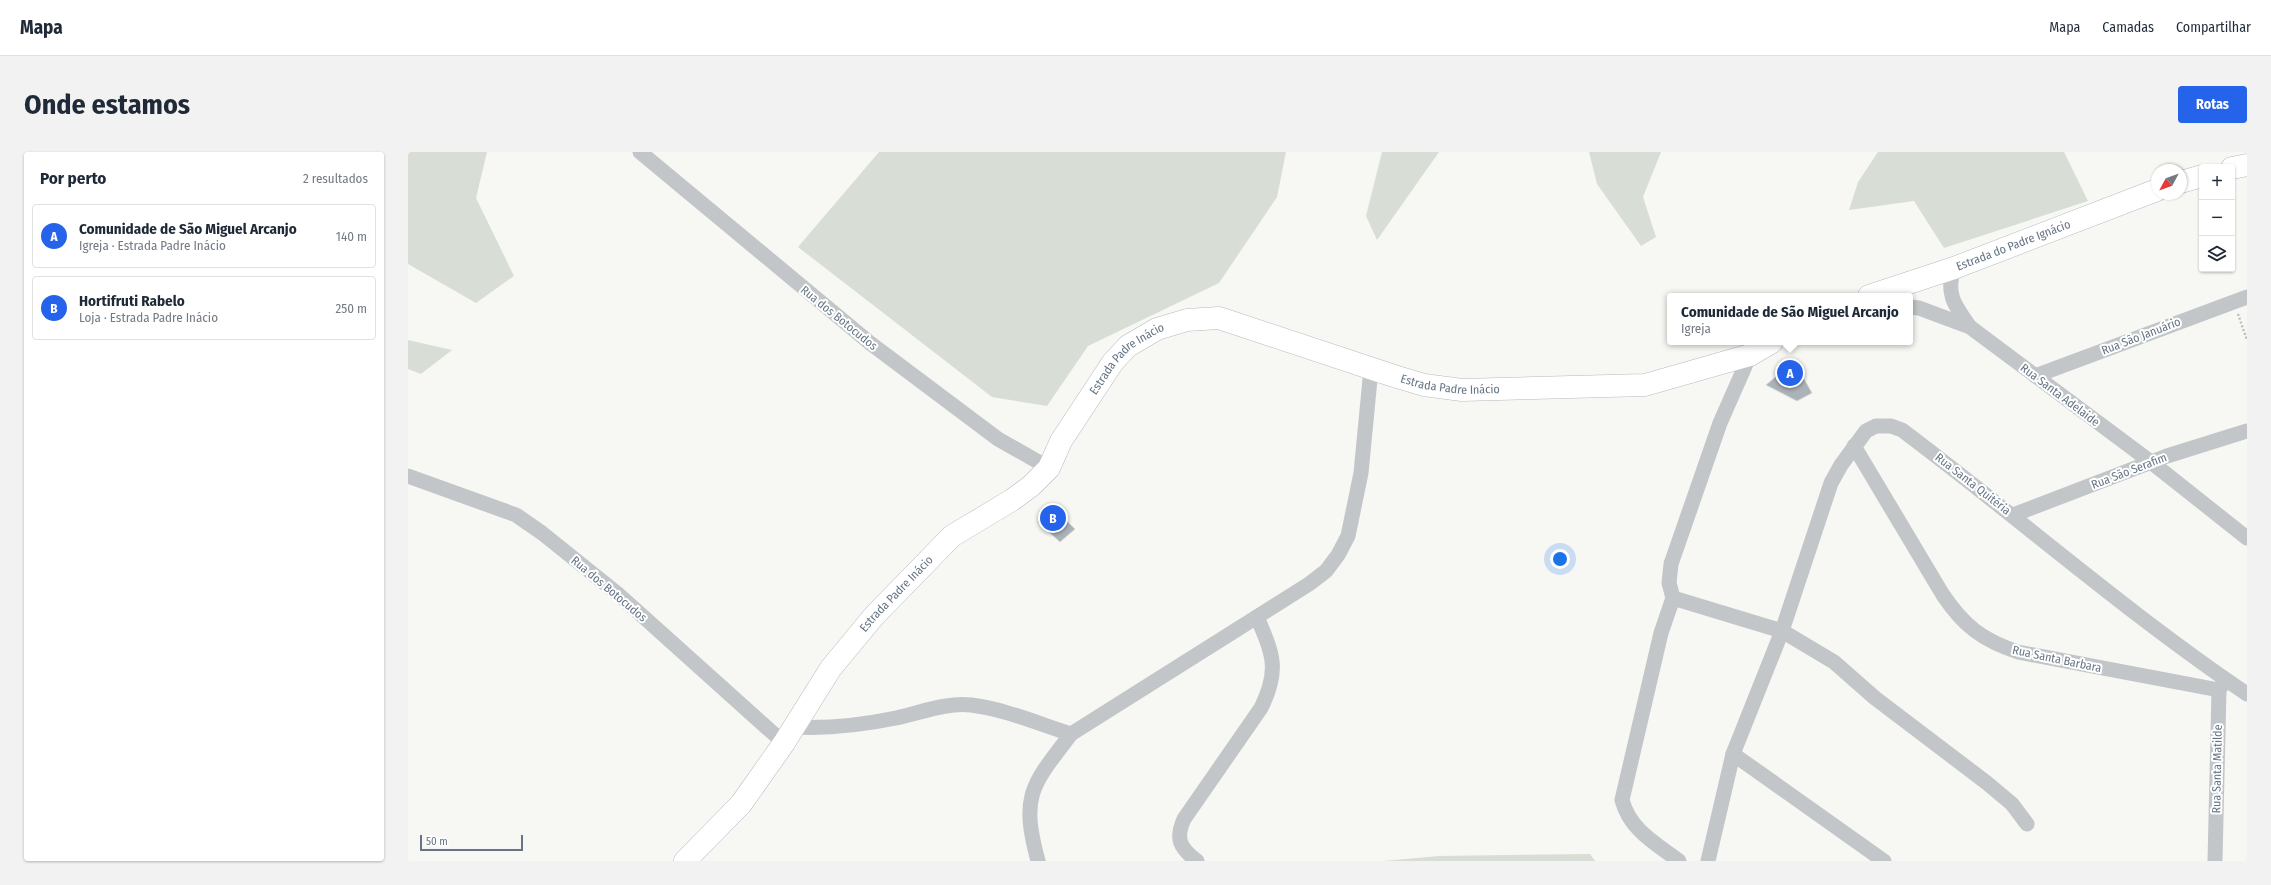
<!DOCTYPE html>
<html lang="pt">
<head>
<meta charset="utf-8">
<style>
	:root { --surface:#fff; --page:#f2f2f3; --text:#1f2937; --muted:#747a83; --line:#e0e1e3; --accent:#2563eb }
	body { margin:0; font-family:"Fira Sans Condensed",sans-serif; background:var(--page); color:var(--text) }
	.controls { position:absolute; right:12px; top:12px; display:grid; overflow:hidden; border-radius:4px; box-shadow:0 1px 3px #0004 }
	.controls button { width:36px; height:36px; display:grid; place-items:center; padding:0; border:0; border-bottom:1px solid var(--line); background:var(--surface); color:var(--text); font:20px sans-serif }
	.compass { position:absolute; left:1743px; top:12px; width:36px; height:36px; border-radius:50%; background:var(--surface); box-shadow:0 1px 3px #0004; rotate:229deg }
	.scale { position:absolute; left:12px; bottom:10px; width:103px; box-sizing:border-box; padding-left:4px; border:2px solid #667585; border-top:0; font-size:11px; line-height:14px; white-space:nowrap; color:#667585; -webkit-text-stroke:3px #fff; paint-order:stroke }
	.you { position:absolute; left:1152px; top:407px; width:14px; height:14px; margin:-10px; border:3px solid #fff; border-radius:50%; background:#1a73e8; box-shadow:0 0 0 6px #1a73e833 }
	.badge { display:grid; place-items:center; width:26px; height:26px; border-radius:50%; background:var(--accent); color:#fff; font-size:13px; font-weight:700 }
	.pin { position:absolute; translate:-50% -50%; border:2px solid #fff; box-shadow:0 1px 4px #0006 }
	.popup { position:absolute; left:1259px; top:141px; width:246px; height:52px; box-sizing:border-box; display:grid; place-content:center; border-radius:4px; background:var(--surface); filter:drop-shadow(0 1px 3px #0005); font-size:13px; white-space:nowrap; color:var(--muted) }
	.popup b { font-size:15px; color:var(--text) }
	.popup::after { content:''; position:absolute; left:50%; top:100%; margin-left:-8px; border:8px solid transparent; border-top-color:var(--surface) }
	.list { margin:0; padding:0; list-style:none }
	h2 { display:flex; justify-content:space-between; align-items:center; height:52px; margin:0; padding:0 16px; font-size:17px }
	h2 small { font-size:13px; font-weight:400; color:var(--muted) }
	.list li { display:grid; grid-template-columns:26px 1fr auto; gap:12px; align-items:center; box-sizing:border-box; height:64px; margin:0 8px 8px; padding:0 8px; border:1px solid var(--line); border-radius:4px }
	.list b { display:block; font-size:15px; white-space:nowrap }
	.list p { margin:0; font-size:13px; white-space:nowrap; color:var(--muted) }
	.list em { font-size:13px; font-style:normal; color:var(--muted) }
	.icon { flex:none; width:22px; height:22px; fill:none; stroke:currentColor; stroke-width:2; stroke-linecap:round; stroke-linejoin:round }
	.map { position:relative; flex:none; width:1839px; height:709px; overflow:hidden; border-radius:4px }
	header { display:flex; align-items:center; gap:24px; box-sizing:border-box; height:56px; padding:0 20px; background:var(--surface); border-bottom:1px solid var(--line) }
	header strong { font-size:19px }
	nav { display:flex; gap:22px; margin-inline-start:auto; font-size:14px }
	.intro { display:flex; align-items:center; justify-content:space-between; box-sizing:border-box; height:96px; padding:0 24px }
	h1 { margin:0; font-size:28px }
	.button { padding:10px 18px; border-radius:4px; background:var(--accent); color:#fff; font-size:14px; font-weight:700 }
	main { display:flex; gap:24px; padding:0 24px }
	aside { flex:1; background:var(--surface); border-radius:4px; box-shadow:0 1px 3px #0004 }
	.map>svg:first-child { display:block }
</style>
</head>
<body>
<header>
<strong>Mapa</strong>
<nav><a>Mapa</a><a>Camadas</a><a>Compartilhar</a></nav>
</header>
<div class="intro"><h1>Onde estamos</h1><a class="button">Rotas</a></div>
<main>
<aside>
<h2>Por perto<small>2 resultados</small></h2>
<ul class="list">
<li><span class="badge">A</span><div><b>Comunidade de São Miguel Arcanjo</b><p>Igreja · Estrada Padre Inácio</p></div><em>140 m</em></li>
<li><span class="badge">B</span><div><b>Hortifruti Rabelo</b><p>Loja · Estrada Padre Inácio</p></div><em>250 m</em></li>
</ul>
</aside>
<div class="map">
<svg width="1839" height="709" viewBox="0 0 1839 709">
	<rect width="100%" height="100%" fill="#f7f7f4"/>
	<g fill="#d8ded5">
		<path d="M 0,0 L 79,0 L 68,46 L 106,124 L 68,151 L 0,112 Z"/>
		<path d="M 471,0 L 878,0 L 869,45 L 811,131 L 680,194 L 639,254 L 584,245 L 390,95 Z"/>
		<path d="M 974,0 L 1031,0 L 969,88 L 958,64 Z"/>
		<path d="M 1181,0 L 1253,0 L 1235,45 L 1248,85 L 1233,94 L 1189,32 Z"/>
		<path d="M 1470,0 L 1656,0 L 1680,49 L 1536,96 L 1506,49 L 1441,58 L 1450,30 Z"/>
		<path d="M 0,188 L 44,198 L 13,222 L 0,217 Z"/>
		<path d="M 1182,702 L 1187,709 L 975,709 L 1031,704 Z"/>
	</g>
	<g fill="#abb3b9" stroke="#d8d8d6">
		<path d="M 1386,209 L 1404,241 L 1389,249 L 1358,233 Z"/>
		<path d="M 643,354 L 667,377 L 652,390 L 630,370 Z"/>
	</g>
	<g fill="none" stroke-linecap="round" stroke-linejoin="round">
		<defs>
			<g id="secondary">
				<path d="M 1824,16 L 1839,13"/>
				<path d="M 1773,30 L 1794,24"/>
				<path id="s1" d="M 1461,144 L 1546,116 L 1749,38"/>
				<path id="s2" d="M 277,709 L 333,652 L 376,591 L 423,516 L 466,464 L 544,384 L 604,348 L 623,334 L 641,316 L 653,289 L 705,210 L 720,194 L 749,177 L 779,168 L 811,166 L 986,224 L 1016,233 L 1054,238 L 1237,233 L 1342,203 L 1364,190"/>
			</g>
		</defs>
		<use href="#secondary" stroke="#b6bbc0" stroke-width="23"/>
		<path stroke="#bcbec1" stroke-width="2.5" stroke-dasharray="2 2" stroke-linecap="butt" d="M 1830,162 L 1839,188"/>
		<g stroke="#c2c6c9" stroke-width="15">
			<path d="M 232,0 L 462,191 L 590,287 L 641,316"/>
			<path d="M 1546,116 C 1537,142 1547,154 1562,175"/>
			<path d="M 1502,155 L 1511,156 L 1562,175 L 1743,310 L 1839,386"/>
			<path d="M 1627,224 L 1839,145"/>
			<path d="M 1446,294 L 1535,443 C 1556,474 1574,488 1610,500 L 1811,538"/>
			<path d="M 0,324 L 108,363 L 134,381 L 210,442 L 376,591"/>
			<path d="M 1605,363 L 1759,304 L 1839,279"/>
			<path d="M 1265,446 L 1261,431 L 1263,412 L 1312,271 L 1342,203"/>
			<path d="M 386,575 C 421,577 454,573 488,566 C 512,561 539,550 563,553 C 597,557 631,572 663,582 L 901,432 L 918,419 L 930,403 L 940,384 L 953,321 L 963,217"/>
			<path d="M 1325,602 L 1476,709"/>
			<path d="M 630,709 C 612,643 624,633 663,582"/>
			<path d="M 789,709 C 772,696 767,687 776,667 L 853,556 C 872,518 865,502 849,465"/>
			<path d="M 1271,709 C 1247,691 1222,678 1214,648 L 1253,481 L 1265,446 L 1374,479 L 1426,510 L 1467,546 L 1579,631 L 1604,652 L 1619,672"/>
			<path d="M 1300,709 L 1325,602 L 1374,479 L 1423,331 L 1433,313 L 1458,279 L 1468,274 L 1483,274 L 1494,278 C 1610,365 1719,461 1839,542"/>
			<path d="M 1807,709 L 1811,538 L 1816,530"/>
		</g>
		<use href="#secondary" stroke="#fff" stroke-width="22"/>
	</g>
	<g text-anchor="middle" stroke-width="4" stroke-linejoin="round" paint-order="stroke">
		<g font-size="12" fill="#667585" stroke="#fff">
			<text dy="4" stroke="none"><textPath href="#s1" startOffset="153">Estrada do Padre Ignácio</textPath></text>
			<text transform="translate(431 166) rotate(39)" y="4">Rua dos Botocudos</text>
			<text transform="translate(1733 184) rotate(-21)" y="4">Rua São Januário</text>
			<text dy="4" stroke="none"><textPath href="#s2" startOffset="678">Estrada Padre Inácio</textPath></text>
			<text dy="4" stroke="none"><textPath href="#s2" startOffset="1026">Estrada Padre Inácio</textPath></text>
			<text transform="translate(1652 243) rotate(37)" y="4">Rua Santa Adelaide</text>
			<text transform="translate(1721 319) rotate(-21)" y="4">Rua São Serafim</text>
			<text transform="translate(1565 332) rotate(38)" y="4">Rua Santa Quitéria</text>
			<text transform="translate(201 437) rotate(40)" y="4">Rua dos Botocudos</text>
			<text dy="4" stroke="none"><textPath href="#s2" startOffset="342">Estrada Padre Inácio</textPath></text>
			<text transform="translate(1649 507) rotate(12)" y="4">Rua Santa Barbara</text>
			<text transform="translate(1809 617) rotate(-89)" y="4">Rua Santa Matilde</text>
		</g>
	</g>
</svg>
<div class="controls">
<button>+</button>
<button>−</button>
<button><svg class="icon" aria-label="layers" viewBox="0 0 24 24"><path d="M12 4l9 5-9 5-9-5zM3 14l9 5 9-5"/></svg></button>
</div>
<svg class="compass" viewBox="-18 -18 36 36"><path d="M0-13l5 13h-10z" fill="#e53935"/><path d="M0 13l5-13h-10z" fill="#747a83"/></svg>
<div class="scale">50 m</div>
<div class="you"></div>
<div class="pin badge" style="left:1382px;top:221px">A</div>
<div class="popup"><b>Comunidade de São Miguel Arcanjo</b>Igreja</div>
<div class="pin badge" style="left:645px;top:366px">B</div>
</div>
</main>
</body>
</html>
